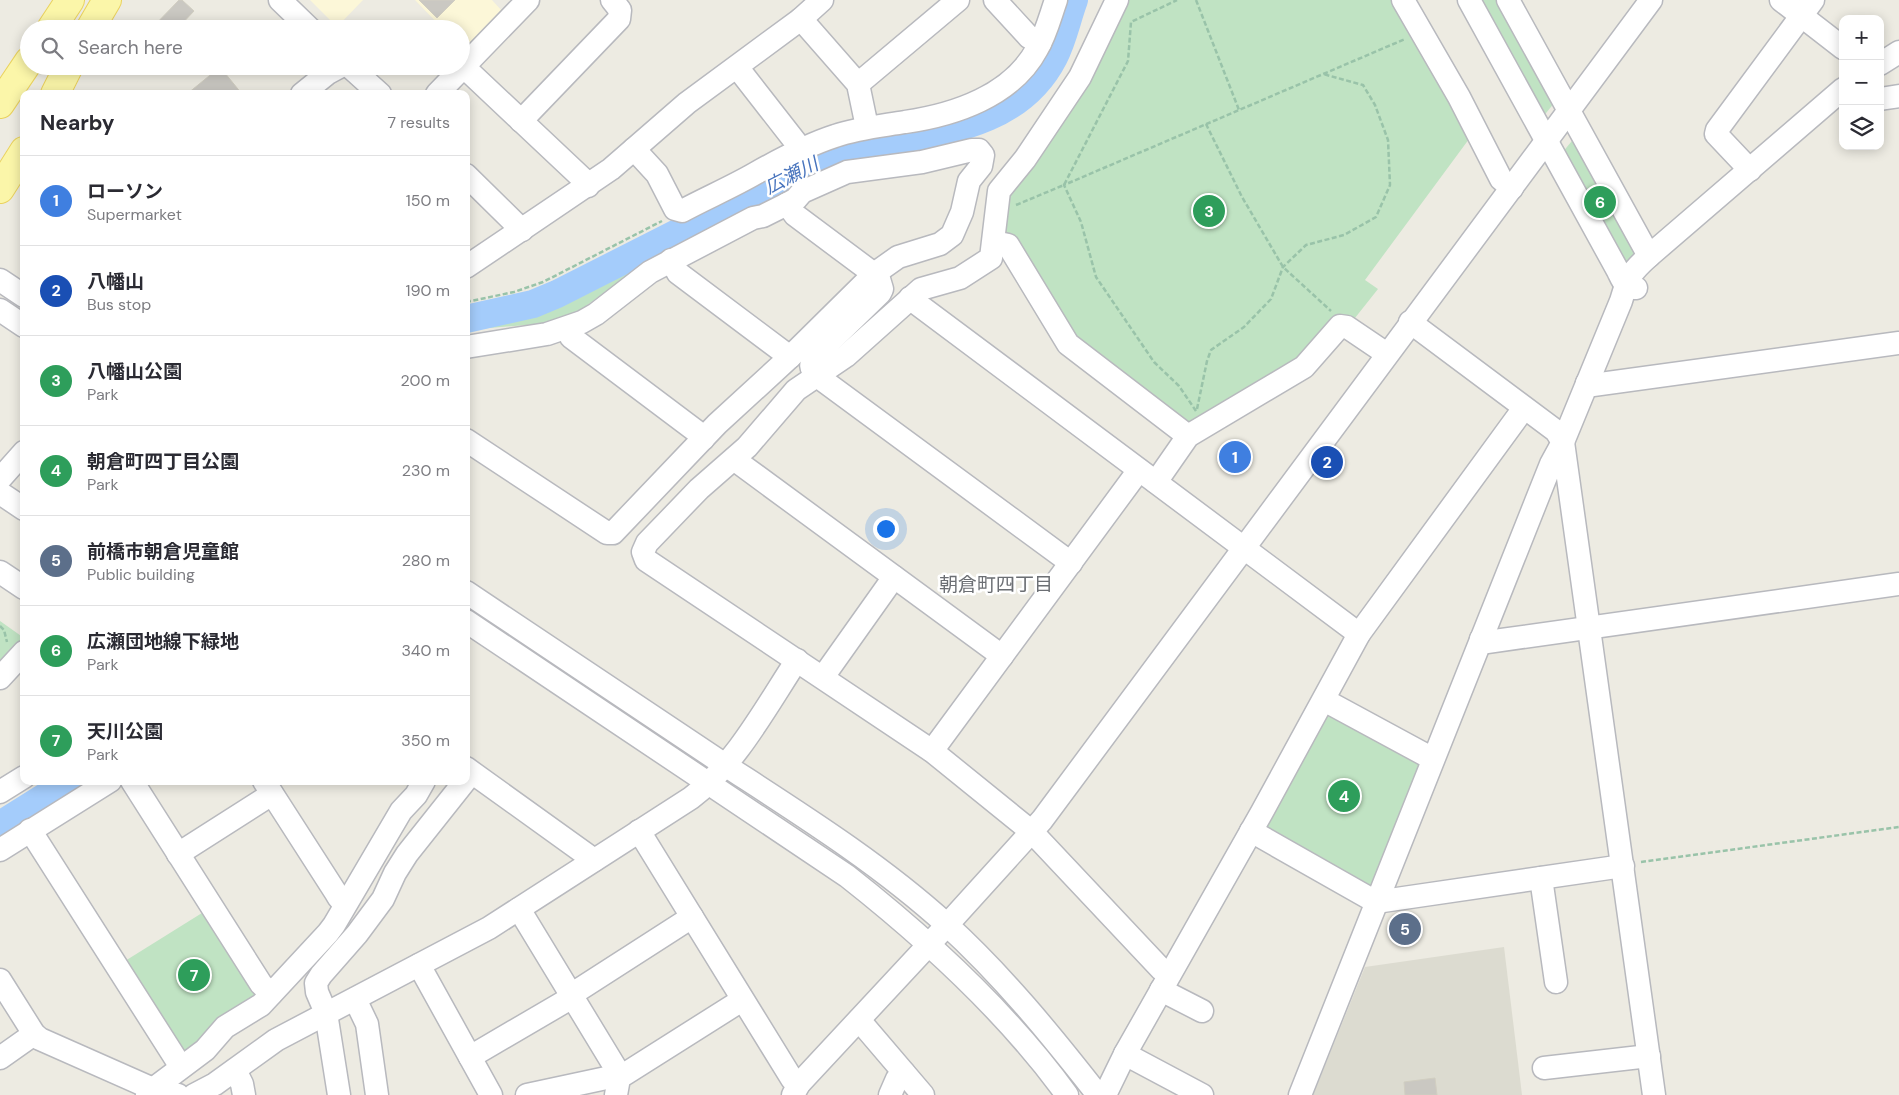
<!DOCTYPE html>
<html lang="en">
<head>
<meta charset="utf-8">
<style>
	:root { --surface:#fff; --page:#f7f7f7; --text:#2b2b33; --muted:#7c7c81; --line:#e1e1e2; --accent:#e05535 }
	body { margin:0; font-family:"DM Sans","Noto Sans JP",sans-serif; background:var(--page); color:var(--text) }
	.controls { position:absolute; right:15px; top:15px; display:grid; overflow:hidden; border-radius:10px; box-shadow:0 2px 12px #0003 }
	.controls button { width:45px; height:45px; display:grid; place-items:center; padding:0; border:0; border-bottom:1px solid var(--line); background:var(--surface); color:var(--text); font:25px sans-serif }
	.you { position:absolute; left:885px; top:528px; width:18px; height:18px; margin:-12px; border:4px solid #fff; border-radius:50%; background:#1a73e8; box-shadow:0 0 0 8px #1a73e833 }
	.badge { display:grid; place-items:center; width:32px; height:32px; border-radius:50%; background:var(--accent); color:#fff; font-size:16px; font-weight:700 }
	.pin { position:absolute; translate:-50% -50%; border:2px solid #fff; box-shadow:0 1px 5px #0006 }
	.list { margin:0; padding:0; list-style:none }
	h2 { display:flex; justify-content:space-between; align-items:center; height:65px; margin:0; padding:0 20px; font-size:21px }
	h2 small { font-size:16px; font-weight:400; color:var(--muted) }
	.list li { display:grid; grid-template-columns:32px 1fr auto; gap:15px; align-items:center; box-sizing:border-box; height:90px; padding:0 20px; border-top:1px solid var(--line) }
	.list b { display:block; font-size:19px; white-space:nowrap }
	.list p { margin:0; font-size:16px; white-space:nowrap; color:var(--muted) }
	.list em { font-size:16px; font-style:normal; color:var(--muted) }
	.icon { flex:none; width:28px; height:28px; fill:none; stroke:currentColor; stroke-width:2; stroke-linecap:round; stroke-linejoin:round }
	.map { position:relative; flex:none; width:1899px; height:1095px; overflow:hidden }
	.search { position:absolute; background:var(--surface); box-shadow:0 2px 12px #0003; left:20px; top:20px; width:450px; height:55px; display:flex; align-items:center; gap:12px; box-sizing:border-box; padding:0 18px; border-radius:28px; color:var(--muted); font-size:19px }
	.panel { position:absolute; background:var(--surface); box-shadow:0 2px 12px #0003; left:20px; top:90px; width:450px; height:695px; border-radius:10px }
	.map>svg:first-child { display:block }
</style>
</head>
<body>
<div class="map">
<svg width="1899" height="1095" viewBox="0 0 1899 1095">
	<rect width="100%" height="100%" fill="#edebe2"/>
	<g fill="#fcf7d8">
		<path d="M 310,0 L 363,0 L 337,27 Z"/>
		<path d="M 415,0 L 492,0 L 503,12 L 465,51 L 461,47 L 461,29 L 443,29 Z"/>
	</g>
	<path fill="#dcdbd0" d="M 1504,947 L 1522,1095 L 1313,1095 L 1365,967 Z"/>
	<g fill="#c0e3c3">
		<path d="M 1122,0 L 1398,0 L 1472,135 L 1365,280 L 1378,289 L 1351,323 L 1340,315 L 1303,365 L 1193,429 L 1072,340 L 1001,227 L 1002,194 Z"/>
		<path d="M 1477,0 L 1499,0 L 1555,102 L 1542,118 Z"/>
		<path d="M 1576,136 L 1636,250 L 1636,257 L 1627,263 L 1621,261 L 1562,153 Z"/>
		<path d="M 638,268 L 564,322 L 477,329 L 565,301 Z"/>
		<path d="M 0,621 L 24,638 L 0,667 Z"/>
		<path d="M 1326,707 L 1427,763 L 1373,894 L 1256,830 Z"/>
		<path d="M 210,908 L 263,990 L 184,1055 L 125,961 Z"/>
	</g>
	<g fill="none" stroke-linecap="round" stroke-linejoin="round">
		<g stroke="#a4ccfb" stroke-width="28">
			<path d="M 466,319 L 533,304 L 557,294 L 825,158 C 901,130 1010,143 1054,57 C 1063,40 1067,19 1074,0"/>
			<path d="M 0,825 L 70,781"/>
		</g>
	</g>
	<g fill="#cac8c2" stroke="#d1cec1">
		<path d="M 179,0 L 182,0 L 194,11 L 177,29 L 151,29 Z"/>
		<path d="M 419,0 L 455,0 L 437,18 Z"/>
		<path d="M 220,67 L 242,94 L 187,94 Z"/>
		<path d="M 1435,1078 L 1437,1095 L 1405,1095 L 1404,1082 Z"/>
	</g>
	<g fill="none" stroke-linecap="round" stroke-linejoin="round">
		<defs>
			<g id="minor">
				<path d="M 280,0 L 310,29"/>
				<path d="M 995,0 L 1029,37 L 1040,43"/>
				<path d="M 1117,0 L 1080,77 L 1025,159 L 999,191 L 991,258 L 960,278 L 921,289 L 846,356 L 796,390 L 747,447 L 699,489 L 647,543 L 643,552 L 646,560 L 932,751 L 1032,832 L 1161,969 L 1169,975"/>
				<path d="M 1403,0 L 1459,97 L 1501,179 L 1512,188"/>
				<path d="M 1469,0 L 1618,271 C 1622,279 1625,289 1636,288"/>
				<path d="M 1508,0 L 1649,256"/>
				<path d="M 1781,0 L 1843,48"/>
				<path d="M 801,19 L 858,84 L 867,127"/>
				<path d="M 1880,64 L 1899,52"/>
				<path d="M 349,66 L 380,94"/>
				<path d="M 464,67 L 583,179 L 588,186"/>
				<path d="M 737,67 L 801,149"/>
				<path d="M 858,84 L 958,0"/>
				<path d="M 302,94 L 328,73 L 341,66"/>
				<path d="M 437,94 L 528,0"/>
				<path d="M 1880,99 L 1899,96"/>
				<path d="M 521,121 L 619,19 L 620,10 L 612,0"/>
				<path d="M 634,149 L 657,174 L 675,209 L 682,211 C 706,198 732,187 756,173 C 781,159 807,145 835,136 C 858,128 881,126 905,122 C 954,115 1012,96 1037,49 C 1046,34 1050,17 1056,0"/>
				<path d="M 1750,170 L 1716,134 L 1717,130 L 1813,0"/>
				<path d="M 466,175 L 522,230"/>
				<path d="M 787,204 L 795,215 L 874,274 L 879,279 L 882,289 L 880,293 L 816,355 C 809,364 810,368 817,376 L 1071,563"/>
				<path d="M 994,242 L 1008,245 L 1068,344 L 1188,436"/>
				<path d="M 671,260 L 678,273 L 790,357"/>
				<path d="M 466,267 L 611,169 L 687,103 L 801,19 L 822,0"/>
				<path d="M 0,280 L 24,296"/>
				<path d="M 910,298 L 916,303 L 1359,634"/>
				<path d="M 0,310 L 24,326"/>
				<path d="M 1410,322 L 1556,431 L 1563,442 L 1654,1095"/>
				<path d="M 568,328 L 571,337 L 696,431 L 703,439"/>
				<path d="M 466,347 L 547,334 L 582,322 L 596,314 L 650,272 L 753,218 L 763,216 L 787,204 L 796,199 L 802,192 L 847,172 L 922,162 L 972,150 L 979,150 L 983,155 L 981,166 L 969,181 L 962,212 L 952,235 L 940,244 L 898,257 L 874,274 L 790,357 L 717,424 L 613,533 L 607,533 L 466,440"/>
				<path d="M 1587,383 L 1593,385 L 1899,343"/>
				<path d="M 735,458 L 739,463 L 1002,656"/>
				<path d="M 0,479 L 24,452"/>
				<path d="M 1156,482 L 1188,436 L 1304,367 L 1340,326 L 1347,327 L 1387,354"/>
				<path d="M 0,493 L 24,509"/>
				<path d="M 0,572 L 24,588"/>
				<path d="M 466,592 C 555,651 643,710 731,769 C 805,817 881,865 946,924 C 1003,976 1051,1035 1098,1095"/>
				<path d="M 466,621 L 847,876 C 927,939 1007,1012 1067,1095"/>
				<path d="M 1481,639 L 1487,642 L 1899,584"/>
				<path d="M 823,677 L 894,577"/>
				<path d="M 0,678 L 24,652"/>
				<path d="M 1324,700 L 1433,759"/>
				<path d="M 932,751 L 1139,470"/>
				<path d="M 466,768 L 594,860"/>
				<path d="M 132,781 L 261,984 L 271,994"/>
				<path d="M 264,781 L 336,893 L 339,898 L 347,901"/>
				<path d="M 0,792 L 24,777"/>
				<path d="M 30,830 L 181,1067"/>
				<path d="M 639,831 L 792,1079 L 799,1084"/>
				<path d="M 1251,831 L 1376,902 L 1623,866"/>
				<path d="M 0,850 L 110,781"/>
				<path d="M 178,854 L 272,794"/>
				<path d="M 1541,878 L 1556,982"/>
				<path d="M 519,909 L 615,1067 L 619,1078 L 616,1095"/>
				<path d="M 419,965 L 491,1095"/>
				<path d="M 0,980 L 34,1034 L 40,1039 L 153,1089 L 178,1095"/>
				<path d="M 1161,990 L 1202,1011"/>
				<path d="M 355,999 L 367,1024 L 377,1095"/>
				<path d="M 859,1020 L 923,1095"/>
				<path d="M 1125,1054 L 1202,1095"/>
				<path d="M 470,1057 L 564,1002 L 580,989 L 692,917"/>
				<path d="M 0,1058 L 34,1034"/>
				<path d="M 1544,1068 L 1649,1056"/>
				<path d="M 235,1070 L 242,1084 L 244,1095"/>
				<path d="M 147,1095 L 153,1089 L 205,1050 L 225,1027 L 261,1005 L 328,933 L 334,925 L 401,811 L 416,795 L 424,781"/>
				<path d="M 194,1095 L 215,1084 L 276,1040 L 489,928 L 691,798 C 736,764 766,707 797,660"/>
				<path d="M 339,1095 L 326,1013 L 317,992 L 316,983 L 321,975 L 357,934 L 383,899 L 395,873 L 407,854 L 465,781"/>
				<path d="M 527,1095 L 625,1074 L 742,1000"/>
				<path d="M 793,1095 L 799,1084 L 947,925 L 1042,820 L 1651,0"/>
				<path d="M 890,1095 L 897,1079 L 904,1073"/>
				<path d="M 1105,1095 L 1125,1054 L 1262,812 L 1359,634 L 1524,408"/>
				<path d="M 1300,1095 L 1551,464 L 1563,442 L 1621,301 C 1628,277 1630,273 1649,256 L 1843,89"/>
			</g>
			<g id="major">
				<path d="M 51,29 L 70,0"/>
				<path d="M 90,29 L 107,0"/>
				<path d="M 55,94 L 69,66"/>
				<path d="M 0,104 L 29,61"/>
				<path d="M 0,189 L 24,151"/>
			</g>
		</defs>
		<use href="#minor" stroke="#b8b9be" stroke-width="25"/>
		<use href="#major" stroke="#ead25e" stroke-width="30"/>
		<g stroke="#99c3a9" stroke-width="2.5" stroke-dasharray="5 2.5" stroke-linecap="butt">
			<path d="M 1196,0 L 1239,110"/>
			<path d="M 1206,124 L 1242,197 L 1283,267 L 1331,311"/>
			<path d="M 1016,205 L 1064,185 L 1128,61 L 1131,22 L 1177,0"/>
			<path d="M 466,302 L 514,292 L 543,282 L 662,221"/>
			<path d="M 1197,409 L 1207,361 L 1211,350 L 1244,327 L 1271,299 L 1283,267 L 1306,245 L 1344,235 L 1376,217 L 1390,185 L 1388,140 L 1375,105 L 1363,85 L 1323,74"/>
			<path d="M 1196,411 L 1179,386 L 1154,362 L 1096,277 L 1081,222 L 1064,185 L 1405,39"/>
			<path d="M 0,626 L 4,630 L 7,642"/>
			<path d="M 1641,862 L 1899,827"/>
		</g>
		<use href="#minor" stroke="#fff" stroke-width="22"/>
		<use href="#major" stroke="#fbf6a9" stroke-width="28"/>
	</g>
	<g text-anchor="middle" stroke-width="5" stroke-linejoin="round" paint-order="stroke">
		<g font-size="19" font-style="italic" fill="#4874bd" stroke="#fff">
			<text transform="translate(791 175) rotate(-27)" y="7">広瀬川</text>
		</g>
		<g font-size="19" fill="#6c6f74" stroke="#fff">
			<text x="996" y="591">朝倉町四丁目</text>
		</g>
	</g>
</svg>
<div class="controls">
<button>+</button>
<button>−</button>
<button><svg class="icon" aria-label="layers" viewBox="0 0 24 24"><path d="M12 4l9 5-9 5-9-5zM3 14l9 5 9-5"/></svg></button>
</div>
<div class="you"></div>
<div class="pin badge" style="left:1235px;top:457px;background:#3f7fe0">1</div>
<div class="pin badge" style="left:1327px;top:462px;background:#1a4fb4">2</div>
<div class="pin badge" style="left:1209px;top:211px;background:#2e9e5b">3</div>
<div class="pin badge" style="left:1344px;top:796px;background:#2e9e5b">4</div>
<div class="pin badge" style="left:1405px;top:929px;background:#5c6f8a">5</div>
<div class="pin badge" style="left:1600px;top:202px;background:#2e9e5b">6</div>
<div class="pin badge" style="left:194px;top:975px;background:#2e9e5b">7</div>
<div class="search"><svg class="icon" aria-label="search" viewBox="0 0 24 24"><circle cx="10" cy="10" r="6"/><path d="M15 15l6 6"/></svg>Search here</div>
<section class="panel">
<h2>Nearby<small>7 results</small></h2>
<ul class="list">
<li><span class="badge" style="background:#3f7fe0">1</span><div><b>ローソン</b><p>Supermarket</p></div><em>150 m</em></li>
<li><span class="badge" style="background:#1a4fb4">2</span><div><b>八幡山</b><p>Bus stop</p></div><em>190 m</em></li>
<li><span class="badge" style="background:#2e9e5b">3</span><div><b>八幡山公園</b><p>Park</p></div><em>200 m</em></li>
<li><span class="badge" style="background:#2e9e5b">4</span><div><b>朝倉町四丁目公園</b><p>Park</p></div><em>230 m</em></li>
<li><span class="badge" style="background:#5c6f8a">5</span><div><b>前橋市朝倉児童館</b><p>Public building</p></div><em>280 m</em></li>
<li><span class="badge" style="background:#2e9e5b">6</span><div><b>広瀬団地線下緑地</b><p>Park</p></div><em>340 m</em></li>
<li><span class="badge" style="background:#2e9e5b">7</span><div><b>天川公園</b><p>Park</p></div><em>350 m</em></li>
</ul>
</section>
</div>
</body>
</html>
